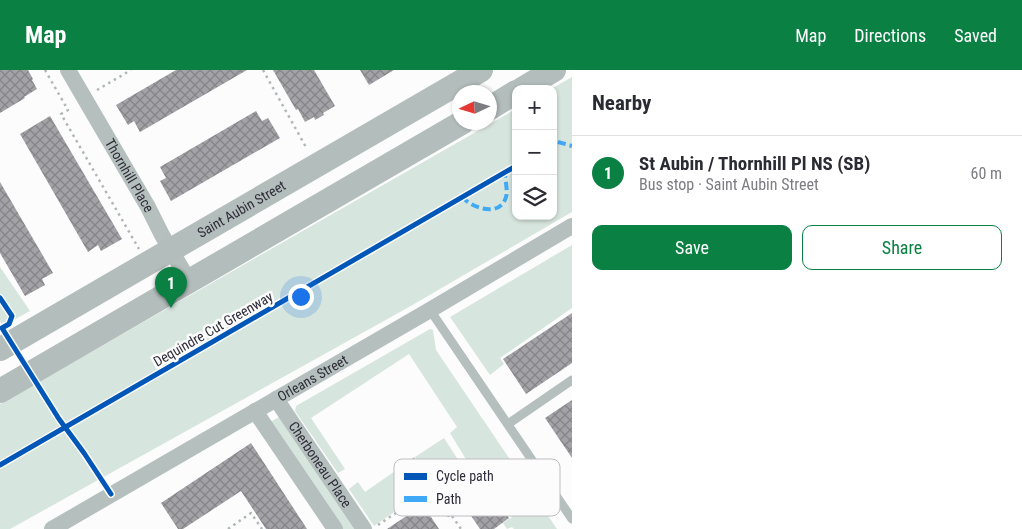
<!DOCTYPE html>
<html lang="en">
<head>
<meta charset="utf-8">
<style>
	:root { --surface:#fff; --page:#f2f2f3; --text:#2b2b33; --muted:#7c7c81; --line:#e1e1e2; --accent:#0b8043 }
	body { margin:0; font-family:"Roboto Condensed",sans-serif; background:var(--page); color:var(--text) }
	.controls { position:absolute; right:15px; top:15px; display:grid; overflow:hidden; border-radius:10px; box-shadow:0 1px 4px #0004 }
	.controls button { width:45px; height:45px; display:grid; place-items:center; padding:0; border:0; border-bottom:1px solid var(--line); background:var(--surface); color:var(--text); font:25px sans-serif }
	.compass { position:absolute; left:452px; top:15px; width:45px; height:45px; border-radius:50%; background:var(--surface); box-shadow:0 1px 4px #0004; rotate:266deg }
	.you { position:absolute; left:300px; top:226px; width:18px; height:18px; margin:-12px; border:4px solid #fff; border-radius:50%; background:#1a73e8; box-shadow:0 0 0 8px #1a73e833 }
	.badge { display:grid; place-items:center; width:32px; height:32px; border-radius:50%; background:var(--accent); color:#fff; font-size:16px; font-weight:700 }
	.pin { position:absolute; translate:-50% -41px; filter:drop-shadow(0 1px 2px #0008) }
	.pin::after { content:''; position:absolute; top:26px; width:18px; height:15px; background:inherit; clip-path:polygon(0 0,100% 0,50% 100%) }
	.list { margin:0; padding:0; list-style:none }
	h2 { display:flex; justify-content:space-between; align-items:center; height:65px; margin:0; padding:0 20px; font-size:21px }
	h2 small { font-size:16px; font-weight:400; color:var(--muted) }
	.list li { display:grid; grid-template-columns:32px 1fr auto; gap:15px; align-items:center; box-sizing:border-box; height:75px; padding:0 20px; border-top:1px solid var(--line) }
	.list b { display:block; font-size:19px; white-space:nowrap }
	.list p { margin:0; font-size:16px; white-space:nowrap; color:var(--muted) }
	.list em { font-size:16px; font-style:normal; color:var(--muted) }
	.actions { display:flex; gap:10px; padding:15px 20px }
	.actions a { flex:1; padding:11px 0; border:1px solid var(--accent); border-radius:10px; text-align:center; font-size:18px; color:var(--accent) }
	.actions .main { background:var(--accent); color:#fff }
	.icon { flex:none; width:28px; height:28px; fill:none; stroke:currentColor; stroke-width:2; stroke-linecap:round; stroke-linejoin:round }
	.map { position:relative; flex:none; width:572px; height:459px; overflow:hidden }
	header { display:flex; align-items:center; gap:30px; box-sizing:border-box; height:70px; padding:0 25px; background:var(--accent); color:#fff }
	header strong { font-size:24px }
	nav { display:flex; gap:28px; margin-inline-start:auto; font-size:18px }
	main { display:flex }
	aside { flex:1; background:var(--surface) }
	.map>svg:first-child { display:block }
</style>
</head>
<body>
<header>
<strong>Map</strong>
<nav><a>Map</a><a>Directions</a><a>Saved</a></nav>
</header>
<main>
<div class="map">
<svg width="572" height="459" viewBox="0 0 572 459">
	<defs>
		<pattern id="building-cross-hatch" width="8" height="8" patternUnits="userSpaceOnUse" patternTransform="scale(1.25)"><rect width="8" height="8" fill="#a3a3a7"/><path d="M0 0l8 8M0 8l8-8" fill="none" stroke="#858589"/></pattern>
	</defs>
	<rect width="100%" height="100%" fill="#fcfcfc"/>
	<g fill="#d6e5dd">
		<path d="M 572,7 L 572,142 L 409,237 L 10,459 L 0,459 L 0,334 L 516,39 L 516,146 L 553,146 L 553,19 L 551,19 Z"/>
		<path d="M 572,175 L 572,238 L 500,288 L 504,294 L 490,305 L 450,247 Z"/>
		<path d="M 0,197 L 30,241 L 3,256 L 0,251 Z"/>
		<path d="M 430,259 L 433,260 L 436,280 L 557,459 L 514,459 L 512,457 L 507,459 L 503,453 L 512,447 L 472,389 L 467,391 L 450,363 L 457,357 L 409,284 L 311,348 L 345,399 L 338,403 L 295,341 L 296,336 Z"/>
		<path d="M 279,347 L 356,459 L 343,459 L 270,352 Z"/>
		<path d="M 444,368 L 462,396 L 433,415 L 415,387 Z"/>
		<path d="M 411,390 L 430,417 L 374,456 L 349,419 L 358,412 L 365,422 Z"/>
	</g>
	<g fill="url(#building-cross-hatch)">
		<path d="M 0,0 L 28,0 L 33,9 L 32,10 L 37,19 L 24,27 L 25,28 L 0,43 Z"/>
		<path d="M 176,0 L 247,0 L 140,62 L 134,51 L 128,55 L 116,35 Z"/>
		<path d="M 273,0 L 314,0 L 335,36 L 323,43 L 324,45 L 315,50 L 314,47 L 305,52 L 298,39 L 296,40 Z"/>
		<path d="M 360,0 L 394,0 L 369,15 Z"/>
		<path d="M 256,41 L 262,51 L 268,48 L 280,68 L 171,131 L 160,111 L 166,108 L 160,97 Z"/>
		<path d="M 50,46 L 122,169 L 101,181 L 98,175 L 88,182 L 20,64 Z"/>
		<path d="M 0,112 L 53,203 L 42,209 L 45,215 L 25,226 L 0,183 Z"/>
		<path d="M 572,243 L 572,293 L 526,324 L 503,289 Z"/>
		<path d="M 572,330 L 572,388 L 545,348 Z"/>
		<path d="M 251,373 L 307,459 L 266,459 L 241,421 L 183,459 L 178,459 L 161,433 Z"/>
		<path d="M 473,395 L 509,448 L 494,459 L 480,459 L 448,412 Z"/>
		<path d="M 423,435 L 439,459 L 387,459 Z"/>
	</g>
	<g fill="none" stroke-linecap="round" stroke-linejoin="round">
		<g stroke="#b1b8b8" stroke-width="2.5" stroke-dasharray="2.5 4" stroke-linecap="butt">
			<path d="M 45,0 L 68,40 L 61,44 L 139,179"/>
			<path d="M 263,0 L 307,79"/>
			<path d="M 97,20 L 131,0"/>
			<path d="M 413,388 L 447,439"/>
			<circle cx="450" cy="442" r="4"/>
			<path d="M 452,446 L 461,459"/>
			<path d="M 378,455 L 461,399 L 464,401"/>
			<path d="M 228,459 L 251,443 L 262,459"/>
		</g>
		<g stroke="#b5c0be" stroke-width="9">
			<path d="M 430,240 L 572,449"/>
			<path d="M 508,354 L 572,310"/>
		</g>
		<g stroke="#b5c0be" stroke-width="16">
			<path id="s1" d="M 68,0 L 148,137 L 162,165 L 189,211"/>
			<path id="s2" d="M 276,329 L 364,459"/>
			<path d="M 255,341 L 335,459"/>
			<path id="s3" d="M 52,459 L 430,240 L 572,156"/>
		</g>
		<g stroke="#b3bdbc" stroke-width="24">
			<path d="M 522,19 L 554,0"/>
			<path d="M 490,38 L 516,22"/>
			<path id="s4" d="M 0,279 L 481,0"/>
			<path d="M 0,321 L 463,52"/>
		</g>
		<g stroke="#3fa9f5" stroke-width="4" stroke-dasharray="8 4" stroke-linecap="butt">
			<path d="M 558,72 L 572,76"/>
			<path d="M 462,127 C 472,138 500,148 506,127 C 508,120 505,110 505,103"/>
		</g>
		<defs>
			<g id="cycleway">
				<path d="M 0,228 L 12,246 L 9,254 L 2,258 L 59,349 L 84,383 L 111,424"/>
				<path d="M 0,395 L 516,96"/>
			</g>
		</defs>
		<use href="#cycleway" stroke="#fcfcfc" stroke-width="8"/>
		<use href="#cycleway" stroke="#0057b8" stroke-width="5"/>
	</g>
	<g text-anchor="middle" stroke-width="5" stroke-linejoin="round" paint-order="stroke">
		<g font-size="14" fill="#2f2d3a" stroke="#fcfcfc">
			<text dy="5" stroke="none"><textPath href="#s1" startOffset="122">Thornhill Place</textPath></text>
			<text dy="5" stroke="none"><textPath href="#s4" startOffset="279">Saint Aubin Street</textPath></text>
			<text transform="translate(213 259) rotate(-30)" y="5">Dequindre Cut Greenway</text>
			<text dy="5" stroke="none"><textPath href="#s3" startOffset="301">Orleans Street</textPath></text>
			<text dy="5" stroke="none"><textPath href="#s2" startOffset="79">Cherboneau Place</textPath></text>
		</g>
	</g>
	<rect x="394" y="389" width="166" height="57" rx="8" fill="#fcfcfc" stroke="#bebec2" stroke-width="1"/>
	<rect x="404" y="403" width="23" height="7" fill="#0057b8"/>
	<rect x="404" y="426" width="23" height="6" fill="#3fa9f5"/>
	<g font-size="14" fill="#2f2d3a">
		<text x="436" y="411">Cycle path</text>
		<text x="436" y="434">Path</text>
	</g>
</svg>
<div class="controls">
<button>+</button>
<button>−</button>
<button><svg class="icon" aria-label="layers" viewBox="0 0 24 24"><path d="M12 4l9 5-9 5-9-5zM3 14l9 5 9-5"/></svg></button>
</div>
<svg class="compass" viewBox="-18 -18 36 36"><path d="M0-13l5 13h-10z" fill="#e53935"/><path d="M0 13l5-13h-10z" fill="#7c7c81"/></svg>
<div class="you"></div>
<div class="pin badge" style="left:171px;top:238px">1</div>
</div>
<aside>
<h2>Nearby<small></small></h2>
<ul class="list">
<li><span class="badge">1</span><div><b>St Aubin / Thornhill Pl NS (SB)</b><p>Bus stop · Saint Aubin Street</p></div><em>60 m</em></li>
</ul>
<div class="actions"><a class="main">Save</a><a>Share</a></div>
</aside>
</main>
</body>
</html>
